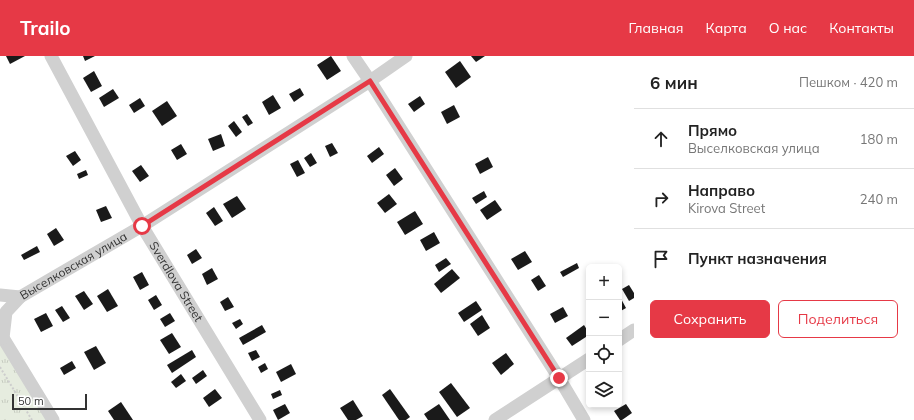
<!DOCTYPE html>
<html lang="ru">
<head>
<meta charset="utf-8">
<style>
	:root { --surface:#fff; --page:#f6f6f6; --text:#222; --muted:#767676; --line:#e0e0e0; --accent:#e63946 }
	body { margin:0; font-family:Mulish,sans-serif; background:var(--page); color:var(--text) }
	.controls { position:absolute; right:12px; bottom:12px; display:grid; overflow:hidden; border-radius:6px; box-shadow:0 2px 6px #0003 }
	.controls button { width:36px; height:36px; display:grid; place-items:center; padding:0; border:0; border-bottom:1px solid var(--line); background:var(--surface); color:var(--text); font:20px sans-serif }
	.scale { position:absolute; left:12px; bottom:10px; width:75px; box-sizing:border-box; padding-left:4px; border:2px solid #333; border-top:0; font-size:11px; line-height:14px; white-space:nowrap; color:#333; -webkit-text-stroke:3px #fff; paint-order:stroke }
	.stop { position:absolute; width:12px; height:12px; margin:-9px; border:3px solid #e63946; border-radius:50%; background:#fff }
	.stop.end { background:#e63946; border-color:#fff; box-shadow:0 1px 4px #0008 }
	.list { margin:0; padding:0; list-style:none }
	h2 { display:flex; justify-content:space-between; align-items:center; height:52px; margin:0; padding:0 16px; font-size:17px }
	h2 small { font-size:13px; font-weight:400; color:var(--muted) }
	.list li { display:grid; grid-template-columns:26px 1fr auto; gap:12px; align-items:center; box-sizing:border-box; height:60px; padding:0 16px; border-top:1px solid var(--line) }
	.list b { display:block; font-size:15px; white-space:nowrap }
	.list p { margin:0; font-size:13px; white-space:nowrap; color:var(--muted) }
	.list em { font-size:13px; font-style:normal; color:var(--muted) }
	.actions { display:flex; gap:8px; padding:12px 16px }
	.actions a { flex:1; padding:9px 0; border:1px solid var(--accent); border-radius:6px; text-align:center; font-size:14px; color:var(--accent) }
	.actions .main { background:var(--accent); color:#fff }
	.icon { flex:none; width:22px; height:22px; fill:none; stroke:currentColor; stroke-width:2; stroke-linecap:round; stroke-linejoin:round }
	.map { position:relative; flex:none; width:634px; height:364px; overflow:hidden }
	header { display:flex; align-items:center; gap:24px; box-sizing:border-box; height:56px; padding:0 20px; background:var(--accent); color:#fff }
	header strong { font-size:19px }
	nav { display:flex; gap:22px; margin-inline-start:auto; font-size:14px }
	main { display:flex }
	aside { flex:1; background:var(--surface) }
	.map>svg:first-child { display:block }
</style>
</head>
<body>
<header>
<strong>Trailo</strong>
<nav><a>Главная</a><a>Карта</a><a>О нас</a><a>Контакты</a></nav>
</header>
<main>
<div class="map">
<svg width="634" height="364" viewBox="0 0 634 364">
	<defs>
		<pattern id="park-tufts" width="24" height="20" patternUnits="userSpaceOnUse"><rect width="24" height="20" fill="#e6ecdf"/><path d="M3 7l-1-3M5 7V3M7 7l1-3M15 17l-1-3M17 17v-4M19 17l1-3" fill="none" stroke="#c6cbc0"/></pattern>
	</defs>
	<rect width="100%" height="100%" fill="#fff"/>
	<path fill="url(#park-tufts)" d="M 0,283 L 49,364 L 0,364 Z"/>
	<g fill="#1a1a1a">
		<path d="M 6,0 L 25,0 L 10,8 Z"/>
		<path d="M 83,0 L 95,0 L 85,5 Z"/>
		<path d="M 331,0 L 341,15 L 327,24 L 317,9 Z"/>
		<path d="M 471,0 L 485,0 L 476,6 Z"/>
		<path d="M 460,5 L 471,21 L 456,32 L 445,16 Z"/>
		<path d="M 94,15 L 102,30 L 91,36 L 83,22 Z"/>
		<path d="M 300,32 L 304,39 L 294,46 L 289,38 Z"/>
		<path d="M 113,33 L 119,42 L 104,51 L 99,42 Z"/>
		<path d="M 273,39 L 281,52 L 269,59 L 262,46 Z"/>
		<path d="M 420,40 L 425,48 L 414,56 L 408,48 Z"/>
		<path d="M 140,42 L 145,50 L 134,57 L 129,49 Z"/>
		<path d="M 167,45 L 177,60 L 162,70 L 152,55 Z"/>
		<path d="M 454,49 L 460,61 L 447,68 L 441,56 Z"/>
		<path d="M 247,58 L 253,67 L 248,70 L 242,61 Z"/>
		<path d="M 234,65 L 242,76 L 236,81 L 228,70 Z"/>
		<path d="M 221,78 L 225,90 L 213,95 L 208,83 Z"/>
		<path d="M 332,87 L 338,97 L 330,101 L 325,90 Z"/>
		<path d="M 181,88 L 187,98 L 177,104 L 171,94 Z"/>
		<path d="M 379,91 L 384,98 L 372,107 L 367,100 Z"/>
		<path d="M 75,95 L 81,104 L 73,110 L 66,100 Z"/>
		<path d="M 311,97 L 317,107 L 310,111 L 304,102 Z"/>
		<path d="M 488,101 L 493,111 L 480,118 L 475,108 Z"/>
		<path d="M 298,104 L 305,117 L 297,121 L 290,108 Z"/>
		<path d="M 141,109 L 149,120 L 140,126 L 132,115 Z"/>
		<path d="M 395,112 L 403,123 L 394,130 L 386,119 Z"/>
		<path d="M 86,114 L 88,119 L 79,123 L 77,118 Z"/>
		<path d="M 484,135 L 487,141 L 476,148 L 472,142 Z"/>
		<path d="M 389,138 L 397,148 L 385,157 L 377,147 Z"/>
		<path d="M 237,140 L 246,153 L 232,162 L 223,148 Z"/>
		<path d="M 495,144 L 502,154 L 487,164 L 480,154 Z"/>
		<path d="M 106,150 L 112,162 L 101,166 L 96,154 Z"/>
		<path d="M 214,151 L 223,165 L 215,170 L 206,157 Z"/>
		<path d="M 415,155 L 423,168 L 405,179 L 397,166 Z"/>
		<path d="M 56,172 L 64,184 L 54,190 L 47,178 Z"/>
		<path d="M 434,176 L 440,187 L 426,195 L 420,184 Z"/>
		<path d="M 37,190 L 40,196 L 24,204 L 21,199 Z"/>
		<path d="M 196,193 L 202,202 L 192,208 L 187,199 Z"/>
		<path d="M 525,195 L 532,206 L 518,214 L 511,203 Z"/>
		<path d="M 446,202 L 451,208 L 439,216 L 435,209 Z"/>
		<path d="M 577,207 L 579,212 L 563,221 L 560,216 Z"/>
		<path d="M 212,212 L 218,223 L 207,229 L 202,218 Z"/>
		<path d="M 452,213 L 460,222 L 441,237 L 434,228 Z"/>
		<path d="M 142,216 L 149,229 L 140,234 L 133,221 Z"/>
		<path d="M 539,219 L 546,230 L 538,235 L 531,224 Z"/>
		<path d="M 629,229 L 634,237 L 634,242 L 629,245 L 622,233 Z"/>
		<path d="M 108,233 L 118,250 L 107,256 L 97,240 Z"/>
		<path d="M 84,235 L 93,248 L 84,254 L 75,240 Z"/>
		<path d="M 156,239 L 162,249 L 154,254 L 148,244 Z"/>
		<path d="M 619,239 L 626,252 L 619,256 Z"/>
		<path d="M 228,241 L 234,251 L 225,255 L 220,246 Z"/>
		<path d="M 476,245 L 482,254 L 464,266 L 458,257 Z"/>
		<path d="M 62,250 L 70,262 L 63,266 L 55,254 Z"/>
		<path d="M 563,251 L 568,260 L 555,267 L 550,258 Z"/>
		<path d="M 46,257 L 53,270 L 41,276 L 34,263 Z"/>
		<path d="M 170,257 L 175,265 L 165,271 L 160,263 Z"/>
		<path d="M 482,259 L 490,272 L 478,280 L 470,268 Z"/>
		<path d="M 240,263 L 243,268 L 236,273 L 232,267 Z"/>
		<path d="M 262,269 L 266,276 L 243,289 L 239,282 Z"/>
		<path d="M 584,269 L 589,277 L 589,279 L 572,290 L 566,282 Z"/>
		<path d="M 172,277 L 181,291 L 169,298 L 160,284 Z"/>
		<path d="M 96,290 L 106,307 L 94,314 L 84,296 Z"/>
		<path d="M 192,294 L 196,301 L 172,317 L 167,309 Z"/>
		<path d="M 256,294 L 260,301 L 252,305 L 248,297 Z"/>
		<path d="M 506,297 L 514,308 L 501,319 L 492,307 Z"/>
		<path d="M 72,305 L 76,312 L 64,319 L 60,312 Z"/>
		<path d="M 265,307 L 268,313 L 261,317 L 258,311 Z"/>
		<path d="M 291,308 L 296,318 L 281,326 L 276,316 Z"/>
		<path d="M 203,314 L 207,320 L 196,328 L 192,322 Z"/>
		<path d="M 181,318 L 186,325 L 176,332 L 171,326 Z"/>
		<path d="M 451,327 L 470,352 L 457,361 L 439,336 Z"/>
		<path d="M 215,333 L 222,342 L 209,351 L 203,342 Z"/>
		<path d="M 390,333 L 410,361 L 406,364 L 399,364 L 382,339 Z"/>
		<path d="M 280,334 L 282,339 L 273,343 L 271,338 Z"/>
		<path d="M 353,344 L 363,360 L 356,364 L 348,364 L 340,352 Z"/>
		<path d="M 121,346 L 133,364 L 114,364 L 108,355 Z"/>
		<path d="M 285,348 L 290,357 L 278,364 L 273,354 Z"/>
		<path d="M 439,348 L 450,364 L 428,364 L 424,358 Z"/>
		<path d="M 626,348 L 632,357 L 622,364 L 620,364 L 614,355 Z"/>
	</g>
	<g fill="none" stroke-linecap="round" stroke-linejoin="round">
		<path stroke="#cdcdcd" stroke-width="2" stroke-dasharray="2 2" stroke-linecap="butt" d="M 0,311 L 32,364"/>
		<g stroke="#d0d0d0" stroke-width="13">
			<path id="s1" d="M 51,0 L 142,170 L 260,364"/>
			<path d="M 353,0 L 370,25 L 559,322 L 584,364"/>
			<path id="s2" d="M 0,239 L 20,241 L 142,170 L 370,25 L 406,0"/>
			<path d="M 0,277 L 53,364"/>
			<path d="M 3,282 L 6,256 L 20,241"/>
			<path d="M 619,284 L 634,274"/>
			<path d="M 495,364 L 589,303"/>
		</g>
	</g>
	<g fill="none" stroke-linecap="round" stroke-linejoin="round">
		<path stroke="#e63946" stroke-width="5" d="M 142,170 L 370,25 L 559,322"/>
	</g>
	<g text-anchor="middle" stroke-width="4" stroke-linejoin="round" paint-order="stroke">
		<g font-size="12" fill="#333" stroke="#fff">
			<text dy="4" stroke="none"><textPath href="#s2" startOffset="82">Выселковская улица</textPath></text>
			<text dy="4" stroke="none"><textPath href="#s1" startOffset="258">Sverdlova Street</textPath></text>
		</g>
	</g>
</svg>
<div class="controls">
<button>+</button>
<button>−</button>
<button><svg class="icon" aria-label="locate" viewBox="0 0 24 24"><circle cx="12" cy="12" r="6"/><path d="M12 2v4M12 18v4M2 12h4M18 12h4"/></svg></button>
<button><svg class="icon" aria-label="layers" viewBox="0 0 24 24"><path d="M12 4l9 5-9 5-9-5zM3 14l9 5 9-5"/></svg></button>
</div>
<div class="scale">50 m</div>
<div class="stop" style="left:142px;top:170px"></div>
<div class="stop end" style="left:559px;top:322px"></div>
</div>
<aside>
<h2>6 мин<small>Пешком · 420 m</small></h2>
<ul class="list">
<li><svg class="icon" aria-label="ahead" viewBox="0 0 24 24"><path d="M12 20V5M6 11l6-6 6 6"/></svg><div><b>Прямо</b><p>Выселковская улица</p></div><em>180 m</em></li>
<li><svg class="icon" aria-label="right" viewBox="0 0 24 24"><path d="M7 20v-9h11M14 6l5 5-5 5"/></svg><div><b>Направо</b><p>Kirova Street</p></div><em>240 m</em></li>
<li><svg class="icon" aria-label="arrive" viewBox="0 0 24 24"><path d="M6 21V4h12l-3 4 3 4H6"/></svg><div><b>Пункт назначения</b></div></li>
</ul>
<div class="actions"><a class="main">Сохранить</a><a>Поделиться</a></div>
</aside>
</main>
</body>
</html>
